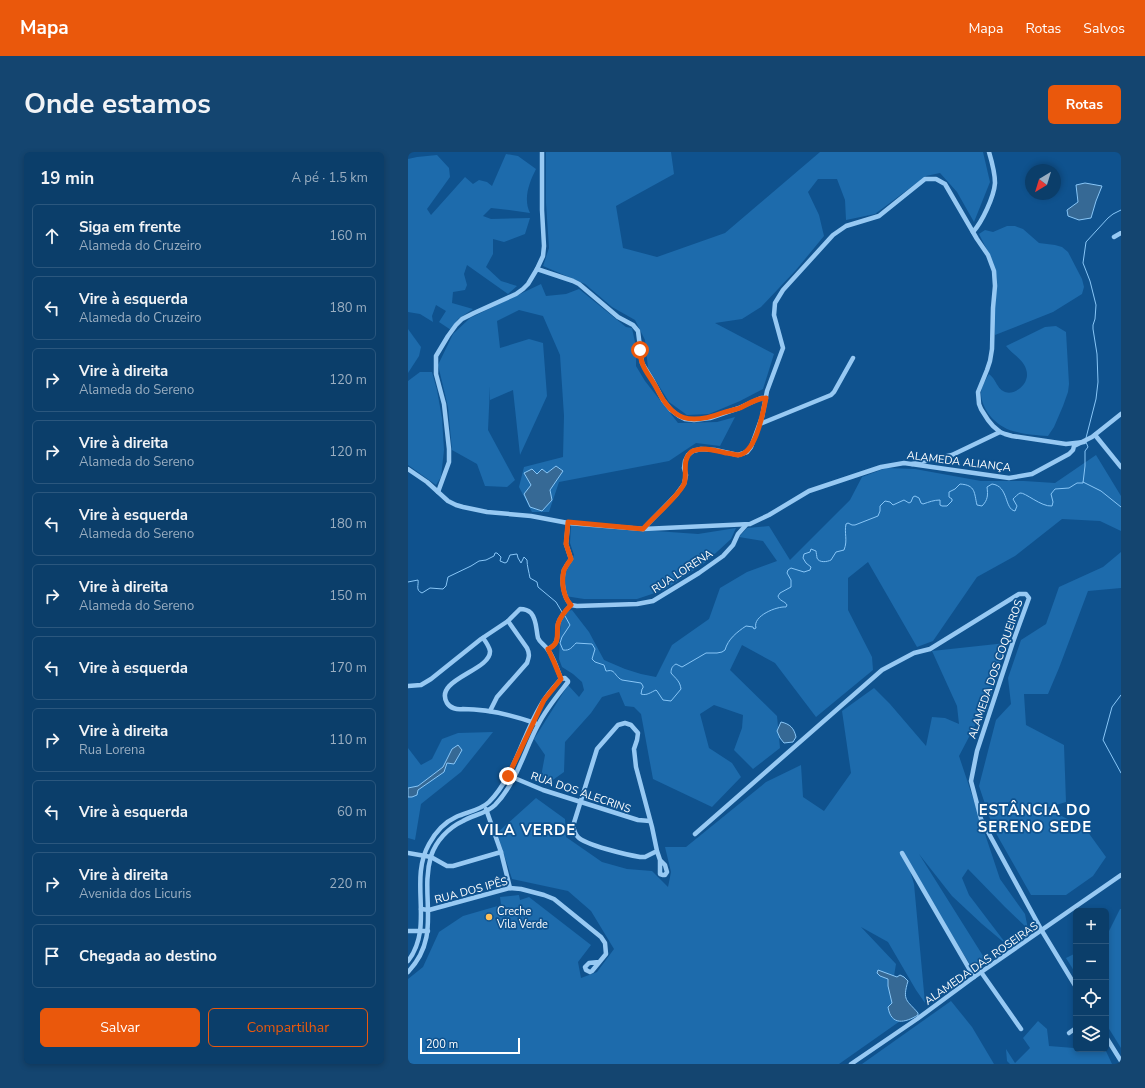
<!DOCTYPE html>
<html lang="pt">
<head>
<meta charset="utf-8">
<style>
	:root { --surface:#0b3e6a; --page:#144570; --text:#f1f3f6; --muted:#9aaec1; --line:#2b577e; --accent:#ea580c }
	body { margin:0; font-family:"Nunito Sans",sans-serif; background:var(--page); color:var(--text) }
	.controls { position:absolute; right:12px; bottom:12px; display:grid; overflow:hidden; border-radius:6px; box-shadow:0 2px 6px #0003 }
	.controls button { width:36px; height:36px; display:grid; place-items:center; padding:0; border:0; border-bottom:1px solid var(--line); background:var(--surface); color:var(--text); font:20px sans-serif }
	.compass { position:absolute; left:617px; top:12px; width:36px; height:36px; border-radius:50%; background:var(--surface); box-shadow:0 2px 6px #0003; rotate:218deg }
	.scale { position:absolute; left:12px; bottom:10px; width:100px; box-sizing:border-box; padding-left:4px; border:2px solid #fff; border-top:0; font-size:11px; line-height:14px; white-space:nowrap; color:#fff; -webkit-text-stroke:3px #0f528e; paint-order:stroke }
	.stop { position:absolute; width:12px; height:12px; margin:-9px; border:3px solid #ea580c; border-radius:50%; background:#fff }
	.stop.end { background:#ea580c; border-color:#fff; box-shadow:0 1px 4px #0008 }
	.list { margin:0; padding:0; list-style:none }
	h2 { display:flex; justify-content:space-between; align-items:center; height:52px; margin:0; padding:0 16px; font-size:17px }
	h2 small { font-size:13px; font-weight:400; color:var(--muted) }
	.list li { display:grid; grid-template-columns:26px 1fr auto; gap:12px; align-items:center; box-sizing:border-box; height:64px; margin:0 8px 8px; padding:0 8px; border:1px solid var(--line); border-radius:6px }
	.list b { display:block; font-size:15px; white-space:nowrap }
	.list p { margin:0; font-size:13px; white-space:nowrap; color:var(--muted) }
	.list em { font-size:13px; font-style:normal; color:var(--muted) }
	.actions { display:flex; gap:8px; padding:12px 16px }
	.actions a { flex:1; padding:9px 0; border:1px solid var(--accent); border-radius:6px; text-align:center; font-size:14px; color:var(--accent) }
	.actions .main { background:var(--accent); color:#fff }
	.icon { flex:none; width:22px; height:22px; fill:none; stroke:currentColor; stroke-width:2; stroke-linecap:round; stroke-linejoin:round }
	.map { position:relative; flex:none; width:713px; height:912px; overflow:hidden; border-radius:6px }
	header { display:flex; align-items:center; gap:24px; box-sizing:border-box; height:56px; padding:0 20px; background:var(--accent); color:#fff }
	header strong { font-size:19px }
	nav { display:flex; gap:22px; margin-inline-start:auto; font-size:14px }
	.intro { display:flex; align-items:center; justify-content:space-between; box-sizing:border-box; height:96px; padding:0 24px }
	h1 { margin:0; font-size:28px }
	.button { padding:10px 18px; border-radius:6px; background:var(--accent); color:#fff; font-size:14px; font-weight:700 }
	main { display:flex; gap:24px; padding:0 24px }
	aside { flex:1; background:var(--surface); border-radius:6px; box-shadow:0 2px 6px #0003 }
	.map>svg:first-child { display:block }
</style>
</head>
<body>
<header>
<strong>Mapa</strong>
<nav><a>Mapa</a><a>Rotas</a><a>Salvos</a></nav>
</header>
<div class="intro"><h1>Onde estamos</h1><a class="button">Rotas</a></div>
<main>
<aside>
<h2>19 min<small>A pé · 1.5 km</small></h2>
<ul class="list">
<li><svg class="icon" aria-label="ahead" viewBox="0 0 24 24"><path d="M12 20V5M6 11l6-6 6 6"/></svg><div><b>Siga em frente</b><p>Alameda do Cruzeiro</p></div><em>160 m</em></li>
<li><svg class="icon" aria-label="left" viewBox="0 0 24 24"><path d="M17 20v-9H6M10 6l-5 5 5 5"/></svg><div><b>Vire à esquerda</b><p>Alameda do Cruzeiro</p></div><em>180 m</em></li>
<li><svg class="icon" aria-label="right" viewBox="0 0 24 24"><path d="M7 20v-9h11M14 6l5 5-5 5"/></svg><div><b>Vire à direita</b><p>Alameda do Sereno</p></div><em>120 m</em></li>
<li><svg class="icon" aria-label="right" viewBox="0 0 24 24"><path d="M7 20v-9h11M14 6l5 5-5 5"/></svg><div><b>Vire à direita</b><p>Alameda do Sereno</p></div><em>120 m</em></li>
<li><svg class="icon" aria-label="left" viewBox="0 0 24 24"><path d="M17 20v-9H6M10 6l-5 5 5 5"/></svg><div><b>Vire à esquerda</b><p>Alameda do Sereno</p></div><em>180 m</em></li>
<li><svg class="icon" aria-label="right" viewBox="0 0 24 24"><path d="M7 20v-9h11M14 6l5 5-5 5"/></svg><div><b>Vire à direita</b><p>Alameda do Sereno</p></div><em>150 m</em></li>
<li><svg class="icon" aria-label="left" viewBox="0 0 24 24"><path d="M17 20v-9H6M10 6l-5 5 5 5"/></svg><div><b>Vire à esquerda</b></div><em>170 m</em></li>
<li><svg class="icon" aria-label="right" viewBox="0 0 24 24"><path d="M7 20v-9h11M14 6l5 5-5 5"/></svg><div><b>Vire à direita</b><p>Rua Lorena</p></div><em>110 m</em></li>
<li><svg class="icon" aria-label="left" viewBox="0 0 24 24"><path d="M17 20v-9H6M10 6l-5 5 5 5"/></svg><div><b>Vire à esquerda</b></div><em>60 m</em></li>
<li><svg class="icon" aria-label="right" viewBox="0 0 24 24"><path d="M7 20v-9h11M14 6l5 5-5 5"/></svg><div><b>Vire à direita</b><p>Avenida dos Licuris</p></div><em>220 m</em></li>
<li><svg class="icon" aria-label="arrive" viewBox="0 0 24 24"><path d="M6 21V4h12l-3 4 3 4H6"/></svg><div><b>Chegada ao destino</b></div></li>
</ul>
<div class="actions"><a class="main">Salvar</a><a>Compartilhar</a></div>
</aside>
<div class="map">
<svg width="713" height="912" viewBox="0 0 713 912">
	<rect width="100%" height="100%" fill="#0f528e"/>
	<g fill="#1d6bac">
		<path d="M 138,0 L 263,0 L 266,22 L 208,54 L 215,96 L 249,105 L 317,81 L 412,0 L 575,0 L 582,30 L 566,70 L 549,40 L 532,21 L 518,24 L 467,62 L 438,68 L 437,48 L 429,27 L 410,27 L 400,40 L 411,63 L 416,84 L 388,118 L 353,155 L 334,167 L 307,171 L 366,202 L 355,237 L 332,249 L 301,262 L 279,263 L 261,250 L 240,216 L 237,188 L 227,168 L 204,155 L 177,132 L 135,114 L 141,96 L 138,51 Z"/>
		<path d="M 98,2 L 110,4 L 128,17 C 121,31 115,47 122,61 L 101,58 L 83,56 L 75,64 L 83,67 L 122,66 L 117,82 L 96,90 L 85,87 L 85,102 L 78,115 L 93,129 L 109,134 L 100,142 L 59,113 L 56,122 L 59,133 L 57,138 L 45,140 L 44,151 L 65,157 L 50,167 L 43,178 L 31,170 L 38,159 L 28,153 L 24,164 L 25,170 L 12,162 L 0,160 L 0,7 L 9,5 L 29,3 L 41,16 L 42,25 L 19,57 L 23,63 L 57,25 L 65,32 L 71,28 L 79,30 L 84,34 Z"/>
		<path d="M 599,74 L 607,74 L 615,77 L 631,91 L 647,93 L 654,95 L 660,100 L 674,127 L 676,135 L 674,142 L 645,160 L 587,183 L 586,170 L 589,127 L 585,110 L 571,82 L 577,78 L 585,80 Z"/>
		<path d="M 133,132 L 138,144 L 158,142 L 171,137 L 218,175 L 224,176 L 228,195 L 228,214 L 237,229 L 270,271 L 309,270 L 327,265 L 312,294 L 288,291 L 261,309 L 151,330 L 141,360 L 124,360 L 111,335 L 116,315 L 155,305 L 156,264 L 152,203 L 135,164 L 111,158 L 89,169 L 92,196 L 121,187 L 135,191 L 139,244 L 112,303 L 105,238 L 82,248 L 82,234 L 80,278 L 107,328 L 99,335 L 77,334 L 69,312 L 44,298 L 40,255 L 30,213 L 45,182 L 62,166 Z"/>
		<path d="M 648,174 L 658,180 L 661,232 L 660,240 L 655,254 L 646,275 L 640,284 C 629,283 619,283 609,280 C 591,277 574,260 573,242 C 573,235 578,227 581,222 C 587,227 586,228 590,234 C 597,245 609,241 616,232 C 619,227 620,223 618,217 C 615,207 604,202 598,194 L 637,175 Z"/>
		<path d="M 0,177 L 13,195 L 11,204 L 0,221 Z"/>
		<path d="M 12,220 L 24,220 L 29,238 L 34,266 L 36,298 L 33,325 L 28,333 L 0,313 L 0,229 Z"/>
		<path d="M 688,303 L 713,344 L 713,379 L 692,369 L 654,367 L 607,404 L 569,425 L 525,489 L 509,495 L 460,410 L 440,426 L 440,458 L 464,505 L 465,518 L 408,565 L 367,511 L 334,493 L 322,518 L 369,564 L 372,596 L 345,617 L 326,598 L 334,576 L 335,563 L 306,553 L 292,562 L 301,596 L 324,611 L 333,625 L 304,655 L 245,627 L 233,562 L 226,555 L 217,554 L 211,540 L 194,545 L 183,561 L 157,590 L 156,620 L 142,630 L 132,630 L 137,603 L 126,587 L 160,533 L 171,545 L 176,538 L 174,530 L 165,522 L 154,515 L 151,507 L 153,461 L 164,458 L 181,480 L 196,508 L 217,517 L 233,522 L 248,525 L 264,493 L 301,467 L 312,436 L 339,420 L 369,409 L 355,389 L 331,385 L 339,376 L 361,374 L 382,408 L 442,348 L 454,325 L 478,316 L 507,317 L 573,329 L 616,329 L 647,331 Z"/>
		<path d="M 163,373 L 290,382 L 328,376 L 323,387 L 298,410 L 256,438 L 229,447 L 176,447 L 157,444 L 157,422 L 166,403 L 162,391 Z"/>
		<path d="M 713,400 L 713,436 L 680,439 L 651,516 L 640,542 L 616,542 L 618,573 L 656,593 L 658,650 L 638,656 L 677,676 L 698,705 L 685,724 L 658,743 L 623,743 L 585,676 L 571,634 L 588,568 L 603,552 L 600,526 L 613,488 L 638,472 L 651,435 L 695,415 Z"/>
		<path d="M 598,491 L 583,543 L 551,604 L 592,727 L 617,762 L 620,777 L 597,755 L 560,717 L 554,726 L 561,743 L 599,793 L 574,772 L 544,744 L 511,702 L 577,807 L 564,816 L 499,709 L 506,732 L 517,851 L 508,838 L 480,790 L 453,775 L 488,812 L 484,836 L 495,867 L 431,912 L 0,912 L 0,827 L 15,815 L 31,780 L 55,764 L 93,753 L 92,745 L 111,743 L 112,748 L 121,745 L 183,793 L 170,810 L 173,826 L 189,820 L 206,797 L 183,759 L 160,739 L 104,727 L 89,681 L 128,646 L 157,667 L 158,685 L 194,710 L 219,717 L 244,719 L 260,735 L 263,720 L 257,695 L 278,695 L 358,630 L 393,613 L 395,645 L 416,659 L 443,621 L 434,559 L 466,536 L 482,552 L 518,594 L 524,565 L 537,566 L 551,572 L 549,554 L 524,499 Z"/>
		<path d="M 85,580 L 53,620 L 13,652 L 7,688 L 0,686 L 0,596 L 13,613 L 24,607 L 34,587 L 50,581 Z"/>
		<path d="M 712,757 L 713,757 L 713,896 L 698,872 L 698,785 Z"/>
		<path d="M 668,801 L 668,822 L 658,806 Z"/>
		<path d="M 543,849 L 564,875 L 586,912 L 454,912 Z"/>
		<path d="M 630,869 L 639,877 L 641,894 L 666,896 L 668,894 L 668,897 L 697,897 L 704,912 L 602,912 L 599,909 L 598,897 L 607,911 L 622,896 L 615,886 Z"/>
	</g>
	<g fill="#366995" stroke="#88c6f7">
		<path d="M 677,31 L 694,34 L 688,49 L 683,66 L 671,68 L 660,64 L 659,58 L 670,50 L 668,33 Z"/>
		<path d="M 148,314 L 155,319 L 142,338 L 144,348 L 134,359 L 122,355 L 116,342 L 123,333 L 116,321 L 124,317 L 129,322 L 134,317 L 139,321 Z"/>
		<path d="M 373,570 C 382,572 386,576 388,585 L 385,590 L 376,591 L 372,586 L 369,579 Z"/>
		<path d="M 50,593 L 54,598 L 46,612 L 39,611 L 36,620 L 10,638 L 9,643 L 4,645 L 0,645 L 0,636 L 10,634 L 35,615 L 44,597 Z"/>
		<path d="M 470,818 L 489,825 L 492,823 L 496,825 L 500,829 C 494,849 499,848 510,861 L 510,863 C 497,871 483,874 480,855 L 484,851 L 480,834 L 480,827 L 472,824 L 469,821 Z"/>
	</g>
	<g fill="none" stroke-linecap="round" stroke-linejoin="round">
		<g stroke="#88c6f7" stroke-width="1">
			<path d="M 678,286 L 688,247 L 690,230 L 689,202 L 685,177 L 685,173 L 687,167 L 688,153 L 682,129 L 675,111 L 678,90 L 700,66 L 705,62 L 713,58"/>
			<path d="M 675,330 L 693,339 L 713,355"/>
			<path d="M 0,430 L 10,428 C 11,433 7,438 14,441 L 22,436 L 35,437 L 38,434 L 40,425 L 63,414 L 71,409 L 78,408 L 86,404 L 87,401 L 89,401 L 93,405 L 92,409 L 97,411 L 99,410 L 102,403 L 109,402 L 110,406 L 113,411 L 116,405 L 119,408 C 119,414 121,420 122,426 L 129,430 L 130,435 L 148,450 L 154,460"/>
			<path d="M 157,464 L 162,473 L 154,485 L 152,491 L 155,498 C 162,499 164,495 168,491 L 184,492 L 187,497 L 184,507 L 187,510 L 196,513 L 198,519 C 200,519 202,518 204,519 C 207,520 209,526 214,528 L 233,531 L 235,534 L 235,536 L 234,537 L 233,542 C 239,544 243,540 248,538 L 249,539 L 255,548 L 263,549 L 273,537 C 272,529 268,527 263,521 C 263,517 264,514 268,512 L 274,515 L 298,501 L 309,501 L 314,500 L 317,498 C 320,487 329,480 338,474 L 345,475 L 346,477 L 348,476 C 344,464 369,454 378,455 L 379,453 C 377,449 371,449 370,444 L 372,441 L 383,435 L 383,428 L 379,421 L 380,418 L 383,416 L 396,420 L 402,418 L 403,415 L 398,411 L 395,406 L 396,402 L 402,400 L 403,397 L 408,399 C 408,400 409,405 409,406 C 411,411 419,410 423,408 L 428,400 L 436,398 C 440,388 436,381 438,372 L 440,371 L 444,373 L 447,373 L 470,364 L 472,359 L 472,354 L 477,349 L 482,350 L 485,353 L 496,348 L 501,351 L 503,350 L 505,345 L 507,344 L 511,346 L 513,351 L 515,352 C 521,350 526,348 532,348 L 532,353 L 534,354 L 539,354 L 544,349 L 544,347 L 541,345 L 541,340 L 547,337 L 552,332 C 568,333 566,341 569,353 L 574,354 C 580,348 580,343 579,335 L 584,332 C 601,334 596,357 607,359 L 609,354 L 605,347 C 607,345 610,342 612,341 C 617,340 633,355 644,354 L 645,350 L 643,342 L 647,337 L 661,336 L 669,331 L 675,331 L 677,314 L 677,299 L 680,295 L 678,290"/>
			<path d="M 713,543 L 704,555 L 695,588 L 713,621"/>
		</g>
		<g stroke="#97c9f3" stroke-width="4.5">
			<path d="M 565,80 C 574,70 586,45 587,31 C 587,21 584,10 581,0"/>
			<path d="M 706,85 L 713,81"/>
			<path d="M 129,117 L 165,129 L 171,132 L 210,165 L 225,173 L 230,179 L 234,211 L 245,229 L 255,248 L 263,258 L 271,264 L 277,267 L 286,268 L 302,266 L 331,256 L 353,246 L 358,246"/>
			<path d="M 352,272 L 423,243 L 426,240 L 445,206"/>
			<path d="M 687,283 L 713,315"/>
			<path d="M 504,312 L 544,303 L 592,280"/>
			<path d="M 0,317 L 19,330 L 40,349 L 48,353 L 55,355 L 79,360 L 123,364 L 160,371 L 235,377 L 342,372 L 361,363 L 401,339 L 473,315 L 496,311 L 601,326 L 624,322 L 661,302 L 665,298 L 666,294 L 684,285 L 713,262"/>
			<path d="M 30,340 L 41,310 L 41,297 L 36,252 L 28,222 L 28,204 L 40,184 L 48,173 L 54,167 L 66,161 L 108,142 L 115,137 L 120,132 L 129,117 L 135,104 L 136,94 L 134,58 L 134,0"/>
			<path d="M 160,371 L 158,392 L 163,407 C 160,411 158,414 156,418 C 153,429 155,445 163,453"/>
			<path d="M 235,377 L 268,343 L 276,332 L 278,323 L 276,316 L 277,309 L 280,303 L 285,299 L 293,297 L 307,298 L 330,303 L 339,300 L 343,295 L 354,265 L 359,239 L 375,196 L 366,163 L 367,151 L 375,138 L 425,83 L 438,74 L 471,64 L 517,27 L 528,27 L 537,32 L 569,87 L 580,103 L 586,119 L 587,134 L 585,156 L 584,197 L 582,209 L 579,218 L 570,240 L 571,252 L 573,257 L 580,268 L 585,274 L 592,280 L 597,282 L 604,284 L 658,292 L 676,290"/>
			<path d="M 163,453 L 169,454 L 229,452 L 245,449 L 291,421 L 315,404 L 325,393 L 330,382 L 338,373"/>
			<path d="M 75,486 C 78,490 81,494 82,499 C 83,519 25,527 39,551 C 42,556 49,558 55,557 C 79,557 104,563 127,571"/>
			<path d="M 140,497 C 153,491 148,483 150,472 C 152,464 158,458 163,453"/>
			<path d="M 0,534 L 13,533 L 23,527 L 73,487 L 100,469 L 112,457 C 116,457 120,458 123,461 C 129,468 128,478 130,486 C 132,491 137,493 140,498 C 145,504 150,519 153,527"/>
			<path d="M 82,559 L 89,545 L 119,511 C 121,505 122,502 119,496 L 100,469"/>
			<path d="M 104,625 L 135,638 L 230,668 L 242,669"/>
			<path d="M 78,657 L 93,700 L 102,736"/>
			<path d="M 287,682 L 474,518 L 506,501 L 522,497 L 611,442 L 618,442 L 621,446 L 605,490 L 569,599 L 563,629 L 573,667 L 634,779 L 668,835"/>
			<path d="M 249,699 L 237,705 L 232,705 C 220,703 177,693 170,685 C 167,682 166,678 165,674 L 189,597 L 210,573 L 217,571 L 223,573 L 230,581 L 229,588 L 226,597 L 228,615 L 244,675 L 249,699 L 252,708 L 257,713 L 259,720 L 257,723 L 255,723 L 252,722 L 252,708"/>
			<path d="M 0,701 L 23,705 L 39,714 L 45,714 L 93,700"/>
			<path d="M 494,701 L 566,825"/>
			<path d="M 13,757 L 21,758 L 102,736 L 113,737 L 136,743 L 146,747 L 193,785 L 197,791 L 198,802 L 184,819 L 182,820 L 178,818 L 177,815 L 181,811 L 191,810"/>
			<path d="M 0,779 L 20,779"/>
			<path d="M 0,809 C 27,774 0,729 21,692 C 27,681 37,670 48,665 C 59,660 73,658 81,650 C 108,623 115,579 136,548 C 141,540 147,534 153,527 L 157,526 L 160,529 L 160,530 C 149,544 138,557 130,573 C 116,599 109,630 87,653 C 78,662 65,663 55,669 C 40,676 28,689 23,704 C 11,745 35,783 0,820"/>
			<path d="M 573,820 L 613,877"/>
			<path d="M 661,881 L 668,876"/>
			<path d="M 698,885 L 713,909"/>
			<path d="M 443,912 L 509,867 L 566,825 L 713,723"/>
		</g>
	</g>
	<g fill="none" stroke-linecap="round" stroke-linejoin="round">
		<path stroke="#ea580c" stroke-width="5" d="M 100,624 L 136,548 L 153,527 L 146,510 L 140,497 C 153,491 148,483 150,472 C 152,464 158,458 163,453 C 155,445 153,429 156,418 C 158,414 160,411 163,407 L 158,392 L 160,370 L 235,377 C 246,364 269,346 276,332 C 280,321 273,309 283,300 C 287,297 292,297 297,297 C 305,298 311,299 318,301 C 322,301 327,303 330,303 C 348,302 355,260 358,246 C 349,246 340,252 332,256 C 326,258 320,259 314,261 C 282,273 265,269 249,237 C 241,222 232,215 232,198"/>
	</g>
	<circle fill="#ffc059" stroke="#0f528e" stroke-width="1.5" cx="81" cy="765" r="4"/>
	<g text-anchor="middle" stroke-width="3.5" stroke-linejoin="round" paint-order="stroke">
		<g font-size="11" fill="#fff" stroke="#0f528e">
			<text transform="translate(551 309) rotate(7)" y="4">ALAMEDA ALIANÇA</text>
			<text transform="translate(274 419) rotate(-33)" y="4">RUA LORENA</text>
			<text transform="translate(587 517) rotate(-71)" y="4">ALAMEDA DOS COQUEIROS</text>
			<text transform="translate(173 640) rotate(19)" y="4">RUA DOS ALECRINS</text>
			<text transform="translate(63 738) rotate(-15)" y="4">RUA DOS IPÊS</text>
			<text transform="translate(573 811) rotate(-35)" y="4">ALAMEDA DAS ROSEIRAS</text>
		</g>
		<g font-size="11" fill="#fff" stroke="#0f528e" text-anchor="start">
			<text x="89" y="763">Creche<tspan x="89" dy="13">Vila Verde</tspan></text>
		</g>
		<g font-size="15" font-weight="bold" letter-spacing="1" fill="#fff" stroke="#0f528e">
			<text x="627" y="663">ESTÂNCIA DO<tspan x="627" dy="17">SERENO SEDE</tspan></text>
			<text x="119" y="683">VILA VERDE</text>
		</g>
	</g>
</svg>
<div class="controls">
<button>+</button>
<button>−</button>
<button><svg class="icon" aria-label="locate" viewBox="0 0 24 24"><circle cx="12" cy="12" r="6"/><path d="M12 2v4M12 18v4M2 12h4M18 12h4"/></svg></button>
<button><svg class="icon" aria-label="layers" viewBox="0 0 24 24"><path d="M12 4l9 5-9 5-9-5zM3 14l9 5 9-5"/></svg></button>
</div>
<svg class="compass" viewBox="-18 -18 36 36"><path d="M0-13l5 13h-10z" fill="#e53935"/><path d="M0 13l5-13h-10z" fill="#9aaec1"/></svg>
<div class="scale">200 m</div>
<div class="stop" style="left:232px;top:198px"></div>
<div class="stop end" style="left:100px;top:624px"></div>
</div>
</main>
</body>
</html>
